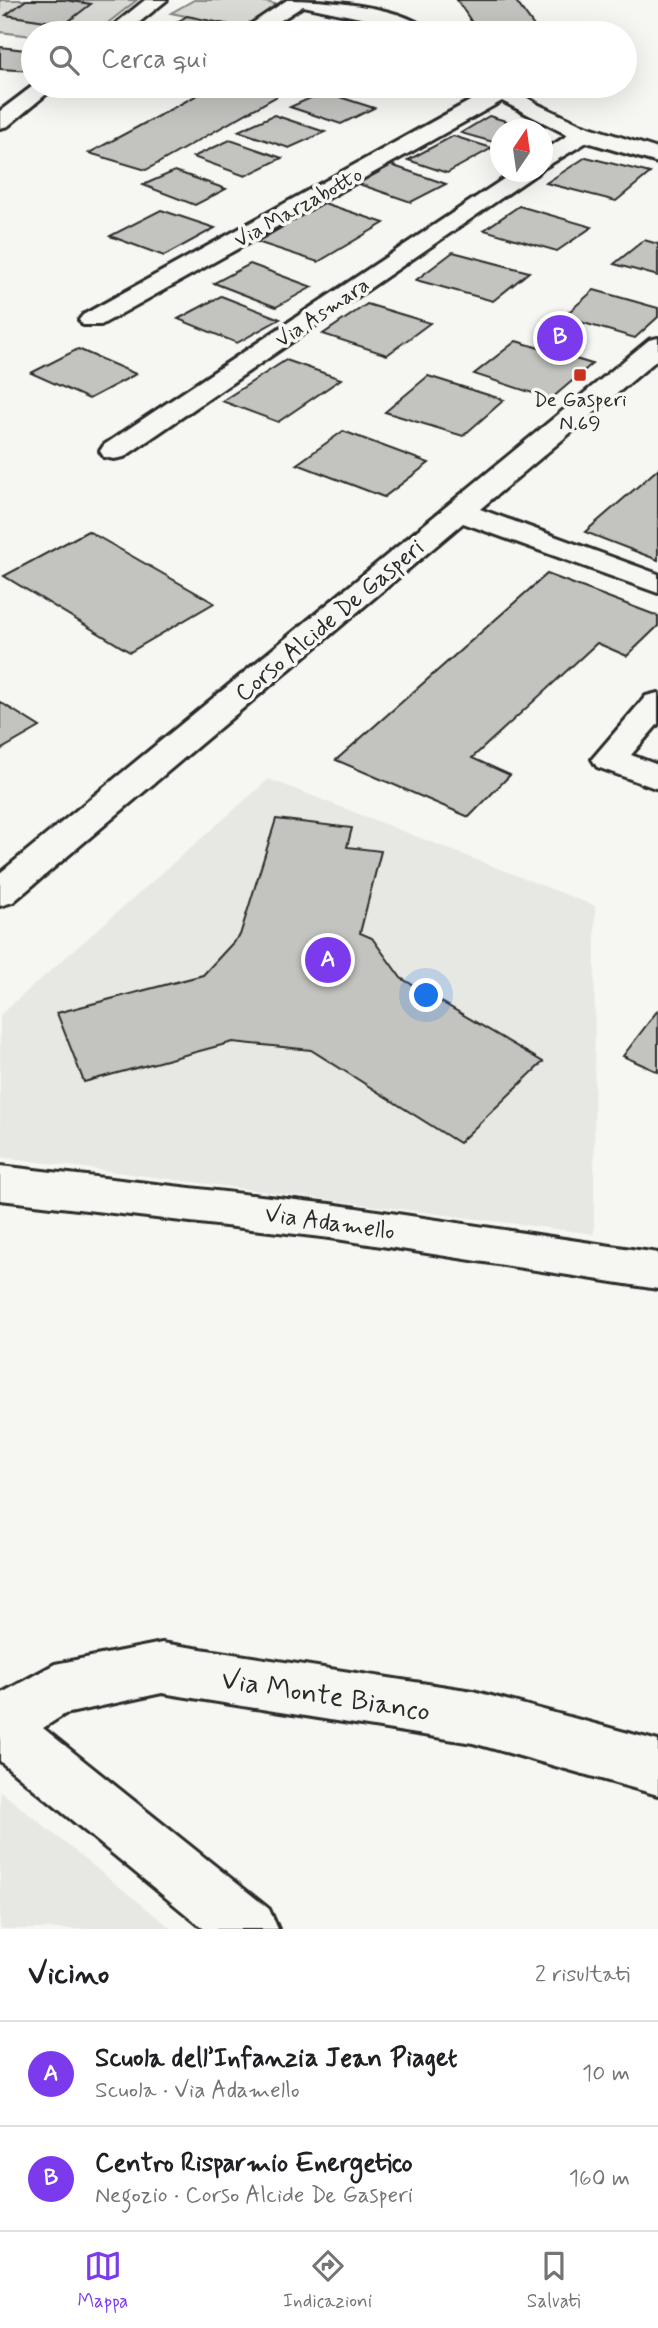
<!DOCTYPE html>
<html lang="it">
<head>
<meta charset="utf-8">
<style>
	:root { --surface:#fff; --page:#f2f2f2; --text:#202124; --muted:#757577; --line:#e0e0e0; --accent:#7c3aed }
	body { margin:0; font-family:Mynerve,sans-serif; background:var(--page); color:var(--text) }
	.compass { position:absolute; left:490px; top:119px; width:63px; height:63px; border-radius:50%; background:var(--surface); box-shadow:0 7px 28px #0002; rotate:13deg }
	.you { position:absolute; left:427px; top:996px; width:24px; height:24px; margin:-18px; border:5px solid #fff; border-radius:50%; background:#1a73e8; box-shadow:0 0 0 10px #1a73e833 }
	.badge { display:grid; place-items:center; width:46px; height:46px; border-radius:50%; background:var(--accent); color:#fff; font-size:23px; font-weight:700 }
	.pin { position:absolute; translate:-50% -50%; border:4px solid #fff; box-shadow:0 2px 7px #0006 }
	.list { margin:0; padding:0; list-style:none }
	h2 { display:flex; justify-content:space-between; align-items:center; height:91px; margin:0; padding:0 28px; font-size:30px }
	h2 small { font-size:23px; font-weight:400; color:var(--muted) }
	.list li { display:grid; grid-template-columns:46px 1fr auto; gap:21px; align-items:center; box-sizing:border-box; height:105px; padding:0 28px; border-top:2px solid var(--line) }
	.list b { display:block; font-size:26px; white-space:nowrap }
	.list p { margin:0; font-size:23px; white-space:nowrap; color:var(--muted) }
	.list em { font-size:23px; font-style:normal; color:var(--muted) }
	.icon { flex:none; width:38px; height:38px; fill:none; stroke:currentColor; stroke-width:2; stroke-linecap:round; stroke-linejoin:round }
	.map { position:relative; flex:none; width:658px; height:1929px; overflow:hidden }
	.search { position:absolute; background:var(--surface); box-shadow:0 7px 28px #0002; left:21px; right:21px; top:21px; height:77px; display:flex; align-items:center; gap:18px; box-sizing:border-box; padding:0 24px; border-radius:38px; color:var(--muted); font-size:26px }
	.sheet { height:301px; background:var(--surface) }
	nav { display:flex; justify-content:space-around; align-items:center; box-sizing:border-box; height:98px; border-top:2px solid var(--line); background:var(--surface); font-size:19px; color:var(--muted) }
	nav a { display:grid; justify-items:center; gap:4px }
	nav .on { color:var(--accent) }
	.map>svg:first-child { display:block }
</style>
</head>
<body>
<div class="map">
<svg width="658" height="1929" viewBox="0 0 658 1929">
	<rect width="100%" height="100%" fill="#f6f6f2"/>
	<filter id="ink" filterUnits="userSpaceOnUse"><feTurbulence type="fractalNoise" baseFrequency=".0143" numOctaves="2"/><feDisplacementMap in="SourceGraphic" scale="14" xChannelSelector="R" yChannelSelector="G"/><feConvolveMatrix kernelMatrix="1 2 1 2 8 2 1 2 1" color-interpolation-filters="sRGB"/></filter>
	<g filter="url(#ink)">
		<g fill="#e7e7e3">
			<path d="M 269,779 L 595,906 L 594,1234 L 0,1157 L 0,1015 Z"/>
			<path d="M 0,1791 L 172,1929 L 0,1929 Z"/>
		</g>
		<g fill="#d9d9d5" stroke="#828280" stroke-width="2">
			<path d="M 0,0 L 137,0 L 95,33 L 33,33 L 33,36 L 0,32 Z"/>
			<path d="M 194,0 L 254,0 L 281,5 L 244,28 L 171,13 Z"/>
		</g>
		<g fill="#c3c3c0" stroke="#2b2b2b" stroke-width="2">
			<path d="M 26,0 L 65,0 L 91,4 L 65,24 L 6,15 Z"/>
			<path d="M 457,0 L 515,0 L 536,29 L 479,33 Z"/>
			<path d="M 187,16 L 244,28 L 235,33 L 159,33 Z"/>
			<path d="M 343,26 L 372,33 L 329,33 Z"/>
			<path d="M 0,47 L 33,51 L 33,71 L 0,69 Z"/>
			<path d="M 214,86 L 295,86 L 146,170 L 89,153 Z"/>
			<path d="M 324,92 L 374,108 L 341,124 L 290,107 Z"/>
			<path d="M 274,115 L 325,132 L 289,148 L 238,131 Z"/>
			<path d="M 489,116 L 536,130 L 500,130 L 500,144 L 461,133 Z"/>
			<path d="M 453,136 L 492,148 L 447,173 L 408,160 Z"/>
			<path d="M 230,140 L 282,158 L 245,176 L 193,157 Z"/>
			<path d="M 586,157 L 650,173 L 616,201 L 546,183 Z"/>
			<path d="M 391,165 L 446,184 L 411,202 L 356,183 Z"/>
			<path d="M 175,171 L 226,189 L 195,205 L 143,185 Z"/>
			<path d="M 324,203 L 384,223 L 318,262 L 257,242 Z"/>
			<path d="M 519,206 L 592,227 L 557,251 L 484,230 Z"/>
			<path d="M 161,210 L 215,228 L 164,256 L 110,236 Z"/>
			<path d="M 644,240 L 658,244 L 658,276 L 614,264 Z"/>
			<path d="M 453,252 L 529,272 L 493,301 L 416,280 Z"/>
			<path d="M 250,264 L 312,287 L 276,307 L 214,283 Z"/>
			<path d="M 594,290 L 658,308 L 658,317 L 635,338 L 563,317 Z"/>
			<path d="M 221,296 L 280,319 L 237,343 L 178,319 Z"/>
			<path d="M 367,304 L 430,323 L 387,355 L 323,334 Z"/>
			<path d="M 516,341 L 592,364 L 551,399 L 474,374 Z"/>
			<path d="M 78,349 L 136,374 L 89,399 L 31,373 Z"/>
			<path d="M 286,360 L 341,379 L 278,422 L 222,401 Z"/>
			<path d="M 428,376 L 504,400 L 463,436 L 385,412 Z"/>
			<path d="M 343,431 L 429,463 L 384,497 L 297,464 Z"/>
			<path d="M 658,469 L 658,560 L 585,532 Z"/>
			<path d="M 88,531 L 214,603 L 130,652 L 4,576 Z"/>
			<path d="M 547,574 L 658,616 L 658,626 L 627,656 L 597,643 L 472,758 L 510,775 L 469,817 L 336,760 Z"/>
			<path d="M 0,702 L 40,727 L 0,750 Z"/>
			<path d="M 276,819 L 352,828 L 347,847 L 381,851 L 360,933 L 372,938 L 401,978 L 543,1062 L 459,1143 L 311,1050 L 233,1042 L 84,1082 L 57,1013 L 203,975 L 240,935 Z"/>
			<path d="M 658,1010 L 658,1072 L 623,1056 Z"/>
		</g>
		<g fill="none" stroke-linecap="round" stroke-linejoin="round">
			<defs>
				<g id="minor">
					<path d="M 145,0 L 167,0 L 126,33 L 104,33 Z"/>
					<path d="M 287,0 C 319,0 410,6 430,33 L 405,33 L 370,20 L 303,6 L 261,33 L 238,33 Z"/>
					<path d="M 33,86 L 56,86 L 8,126 L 0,128 L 0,111 Z"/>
					<path d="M 484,86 L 508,86 L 539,105 L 580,124 L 658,149 L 658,163 L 587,142 L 542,169 L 542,152 L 568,135 L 502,101 L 101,325 L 83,325 L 79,320 L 83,315 L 488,91 Z"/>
					<path d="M 514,172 L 539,172 L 124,457 L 114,459 L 104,457 L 100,451 L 104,445 Z"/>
					<path d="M 658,338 L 658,359 L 480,509 L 658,574 L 658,593 L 463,523 L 13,902 L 0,906 L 0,873 L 649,340 Z"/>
					<path d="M 658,693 L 658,724 L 631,755 L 658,765 L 658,789 L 597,767 L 592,759 L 646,696 Z"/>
					<path d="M 0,1166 L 330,1204 L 658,1253 L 658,1289 L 330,1238 L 0,1200 Z"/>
					<path d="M 162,1643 L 473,1691 L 658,1741 L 658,1795 L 473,1743 L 162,1693 L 65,1714 L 43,1728 L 269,1909 L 278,1929 L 204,1929 L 0,1761 L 0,1694 L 55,1664 Z"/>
				</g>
			</defs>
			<use href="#minor" stroke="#2b2b2b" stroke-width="6"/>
			<use href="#minor" fill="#f6f6f2" fill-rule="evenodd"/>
		</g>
	</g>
	<rect fill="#c8321e" stroke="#f6f6f2" stroke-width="2.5" x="573" y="368" width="14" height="14" rx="3.5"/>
	<g text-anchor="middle" stroke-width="7" stroke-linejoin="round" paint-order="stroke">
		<g font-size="21" fill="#2b2b2b" stroke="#f6f6f2">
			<text transform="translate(298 207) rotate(-29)" y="7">Via Marzabotto</text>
			<text transform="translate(322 312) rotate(-34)" y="7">Via Asmara</text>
		</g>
		<g font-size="21" fill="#2b2b2b" stroke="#f6f6f2">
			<text x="580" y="406">De Gasperi<tspan x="580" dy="24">N.69</tspan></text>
		</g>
		<g font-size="24" fill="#2b2b2b" stroke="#f6f6f2">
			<text transform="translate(329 620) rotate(-40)" y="8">Corso Alcide De Gasperi</text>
			<text transform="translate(330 1222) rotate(8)" y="8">Via Adamello</text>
		</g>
		<g font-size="28" fill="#2b2b2b" stroke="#f6f6f2">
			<text transform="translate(326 1694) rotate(9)" y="10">Via Monte Bianco</text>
		</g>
	</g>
</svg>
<svg class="compass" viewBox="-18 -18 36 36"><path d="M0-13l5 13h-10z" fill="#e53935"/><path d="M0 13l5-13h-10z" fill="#757577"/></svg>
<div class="you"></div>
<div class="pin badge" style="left:328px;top:960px">A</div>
<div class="pin badge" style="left:560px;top:338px">B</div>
<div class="search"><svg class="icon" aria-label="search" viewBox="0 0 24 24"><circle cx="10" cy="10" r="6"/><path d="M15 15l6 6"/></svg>Cerca qui</div>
</div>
<section class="sheet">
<h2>Vicino<small>2 risultati</small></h2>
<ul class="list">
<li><span class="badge">A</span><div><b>Scuola dell’Infanzia Jean Piaget</b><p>Scuola · Via Adamello</p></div><em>10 m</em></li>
<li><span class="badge">B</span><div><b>Centro Risparmio Energetico</b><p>Negozio · Corso Alcide De Gasperi</p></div><em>160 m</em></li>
</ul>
</section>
<nav>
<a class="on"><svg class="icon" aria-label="map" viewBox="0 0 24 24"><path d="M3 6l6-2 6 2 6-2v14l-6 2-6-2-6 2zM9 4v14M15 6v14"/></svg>Mappa</a>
<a><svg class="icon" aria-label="directions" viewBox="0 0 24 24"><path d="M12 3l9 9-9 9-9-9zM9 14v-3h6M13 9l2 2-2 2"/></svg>Indicazioni</a>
<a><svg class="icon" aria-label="saved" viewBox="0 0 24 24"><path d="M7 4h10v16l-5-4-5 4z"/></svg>Salvati</a>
</nav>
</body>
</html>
